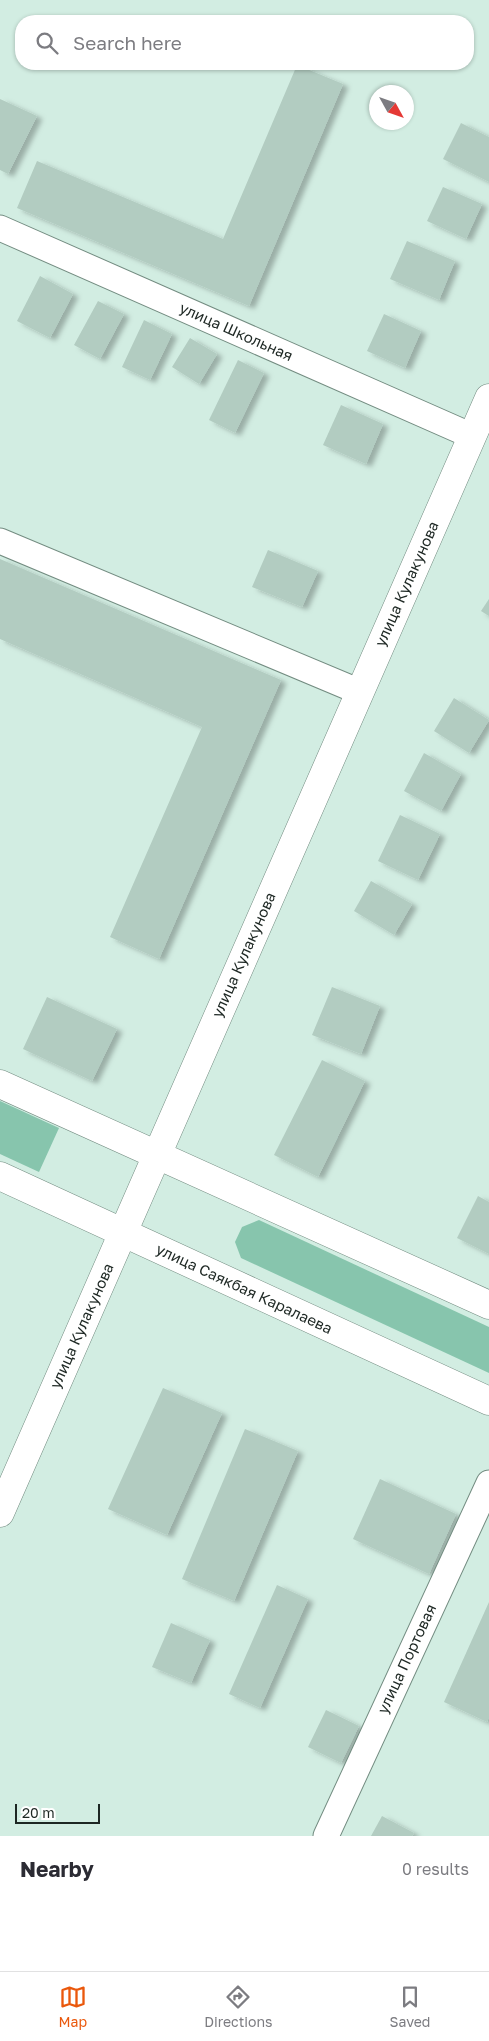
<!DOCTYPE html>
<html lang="en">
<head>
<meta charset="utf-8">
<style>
	:root { --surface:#fff; --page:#f2f2f3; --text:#2b2b33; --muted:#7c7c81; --line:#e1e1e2; --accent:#ea580c }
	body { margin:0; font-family:"Golos Text",sans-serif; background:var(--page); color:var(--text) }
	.compass { position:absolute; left:369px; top:85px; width:45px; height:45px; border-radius:50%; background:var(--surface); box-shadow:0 1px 4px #0004; rotate:130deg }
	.scale { position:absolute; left:15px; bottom:12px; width:85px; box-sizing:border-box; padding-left:5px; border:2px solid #1d2723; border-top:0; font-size:14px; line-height:18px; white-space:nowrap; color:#1d2723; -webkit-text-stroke:4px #fff; paint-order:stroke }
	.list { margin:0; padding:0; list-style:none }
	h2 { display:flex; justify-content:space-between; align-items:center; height:65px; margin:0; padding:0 20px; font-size:21px }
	h2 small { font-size:16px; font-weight:400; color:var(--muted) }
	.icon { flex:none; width:28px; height:28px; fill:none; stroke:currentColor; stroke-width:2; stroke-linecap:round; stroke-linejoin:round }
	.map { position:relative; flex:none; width:489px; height:1836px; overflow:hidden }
	.search { position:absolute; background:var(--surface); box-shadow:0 1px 4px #0004; left:15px; right:15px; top:15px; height:55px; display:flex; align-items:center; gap:12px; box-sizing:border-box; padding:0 18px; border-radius:20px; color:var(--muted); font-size:19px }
	.sheet { height:135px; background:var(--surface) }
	nav { display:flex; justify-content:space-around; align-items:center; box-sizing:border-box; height:70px; border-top:1px solid var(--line); background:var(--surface); font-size:14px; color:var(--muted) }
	nav a { display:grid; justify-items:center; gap:2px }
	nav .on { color:var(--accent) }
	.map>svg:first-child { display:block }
</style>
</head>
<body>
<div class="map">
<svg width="489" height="1836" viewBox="0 0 489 1836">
	<defs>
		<filter id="shadow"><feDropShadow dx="5.5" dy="3" stdDeviation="2.5" flood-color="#0004"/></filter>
	</defs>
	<rect width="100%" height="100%" fill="#d2ede2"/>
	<g fill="#87c5ad">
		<path d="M 0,1101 L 59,1128 L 39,1172 L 0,1154 Z"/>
		<path d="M 259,1220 L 489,1327 L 489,1373 L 241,1258 L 235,1242 L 242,1227 Z"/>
	</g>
	<g fill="#b2ccc1" filter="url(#shadow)">
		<path d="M 297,65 L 343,84 L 249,306 L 17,208 L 37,161 L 223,239 Z"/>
		<path d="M 0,99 L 37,116 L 8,174 L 0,170 Z"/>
		<path d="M 461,123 L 489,137 L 489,182 L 443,159 Z"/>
		<path d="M 443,187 L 482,204 L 466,239 L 427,221 Z"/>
		<path d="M 407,241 L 455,261 L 439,300 L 390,279 Z"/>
		<path d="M 40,276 L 73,294 L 50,338 L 17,321 Z"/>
		<path d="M 98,301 L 124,314 L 100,359 L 74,345 Z"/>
		<path d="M 384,314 L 421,331 L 405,368 L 367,351 Z"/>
		<path d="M 144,320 L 172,334 L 150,380 L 122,367 Z"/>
		<path d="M 190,338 L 217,354 L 199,384 L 172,367 Z"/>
		<path d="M 238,360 L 264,373 L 235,433 L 209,420 Z"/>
		<path d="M 341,405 L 383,424 L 366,464 L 323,445 Z"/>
		<path d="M 268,550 L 318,571 L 302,607 L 252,587 Z"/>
		<path d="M 0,559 L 281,680 L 159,959 L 110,937 L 202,727 L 0,639 Z"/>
		<path d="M 489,599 L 489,616 L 481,611 Z"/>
		<path d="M 454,698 L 489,720 L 469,753 L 434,731 Z"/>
		<path d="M 424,753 L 461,774 L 441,811 L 404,791 Z"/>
		<path d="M 400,815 L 440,834 L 418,880 L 378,861 Z"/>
		<path d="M 371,881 L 412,904 L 394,935 L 354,911 Z"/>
		<path d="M 332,987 L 380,1006 L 361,1054 L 312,1035 Z"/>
		<path d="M 47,997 L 117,1029 L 92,1081 L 23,1049 Z"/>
		<path d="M 322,1060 L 365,1081 L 318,1177 L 274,1155 Z"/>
		<path d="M 478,1196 L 489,1202 L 489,1254 L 457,1238 Z"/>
		<path d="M 163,1388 L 222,1413 L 167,1535 L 108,1509 Z"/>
		<path d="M 245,1429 L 298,1451 L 234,1601 L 182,1579 Z"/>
		<path d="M 380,1479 L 456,1514 L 429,1574 L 353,1539 Z"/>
		<path d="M 277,1585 L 308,1599 L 260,1708 L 229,1694 Z"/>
		<path d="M 489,1602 L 489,1717 L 487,1722 L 444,1702 Z"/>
		<path d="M 171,1623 L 210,1640 L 191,1683 L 152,1667 Z"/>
		<path d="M 326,1710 L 359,1726 L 341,1763 L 308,1747 Z"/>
		<path d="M 382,1816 L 414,1833 L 412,1836 L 371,1836 Z"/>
	</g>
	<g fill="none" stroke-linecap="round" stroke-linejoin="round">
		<defs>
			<g id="street">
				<path d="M 0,228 L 472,436"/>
				<path d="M 0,541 L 360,692"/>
				<path d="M 326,1836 L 489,1483"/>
			</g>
			<g id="secondary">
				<path d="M 0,1084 L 489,1305"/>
				<path d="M 0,1176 L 489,1401"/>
				<path d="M 0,1513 L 489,398"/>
			</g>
		</defs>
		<use href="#street" stroke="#738c81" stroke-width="27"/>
		<use href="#secondary" stroke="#738c81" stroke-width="29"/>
		<use href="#street" stroke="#fff" stroke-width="25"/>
		<use href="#secondary" stroke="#fff" stroke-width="28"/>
	</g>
	<g text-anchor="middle" stroke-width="4" stroke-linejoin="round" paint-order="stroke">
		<g font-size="15" fill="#1d2723" stroke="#fff">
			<text transform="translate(236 332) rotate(24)" y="5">улица Школьная</text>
			<text transform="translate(407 584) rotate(-66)" y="5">улица Кулакунова</text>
			<text transform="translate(244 955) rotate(-66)" y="5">улица Кулакунова</text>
			<text transform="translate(244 1289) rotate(25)" y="5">улица Саякбая Каралаева</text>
			<text transform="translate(82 1326) rotate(-66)" y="5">улица Кулакунова</text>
			<text transform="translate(407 1659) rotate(-65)" y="5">улица Портовая</text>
		</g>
	</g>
</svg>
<svg class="compass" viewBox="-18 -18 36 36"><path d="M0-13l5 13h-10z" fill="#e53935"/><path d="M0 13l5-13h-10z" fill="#7c7c81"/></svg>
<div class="scale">20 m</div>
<div class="search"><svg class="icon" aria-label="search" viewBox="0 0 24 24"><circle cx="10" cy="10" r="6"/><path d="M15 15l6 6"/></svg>Search here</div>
</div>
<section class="sheet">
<h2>Nearby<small>0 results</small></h2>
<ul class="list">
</ul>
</section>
<nav>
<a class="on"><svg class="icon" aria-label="map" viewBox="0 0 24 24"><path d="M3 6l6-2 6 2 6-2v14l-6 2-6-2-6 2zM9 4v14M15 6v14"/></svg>Map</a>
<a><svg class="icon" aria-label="directions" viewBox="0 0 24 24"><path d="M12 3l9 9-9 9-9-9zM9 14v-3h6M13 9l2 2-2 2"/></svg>Directions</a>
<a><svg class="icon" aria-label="saved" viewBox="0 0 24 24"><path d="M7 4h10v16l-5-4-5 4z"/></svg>Saved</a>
</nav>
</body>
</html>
